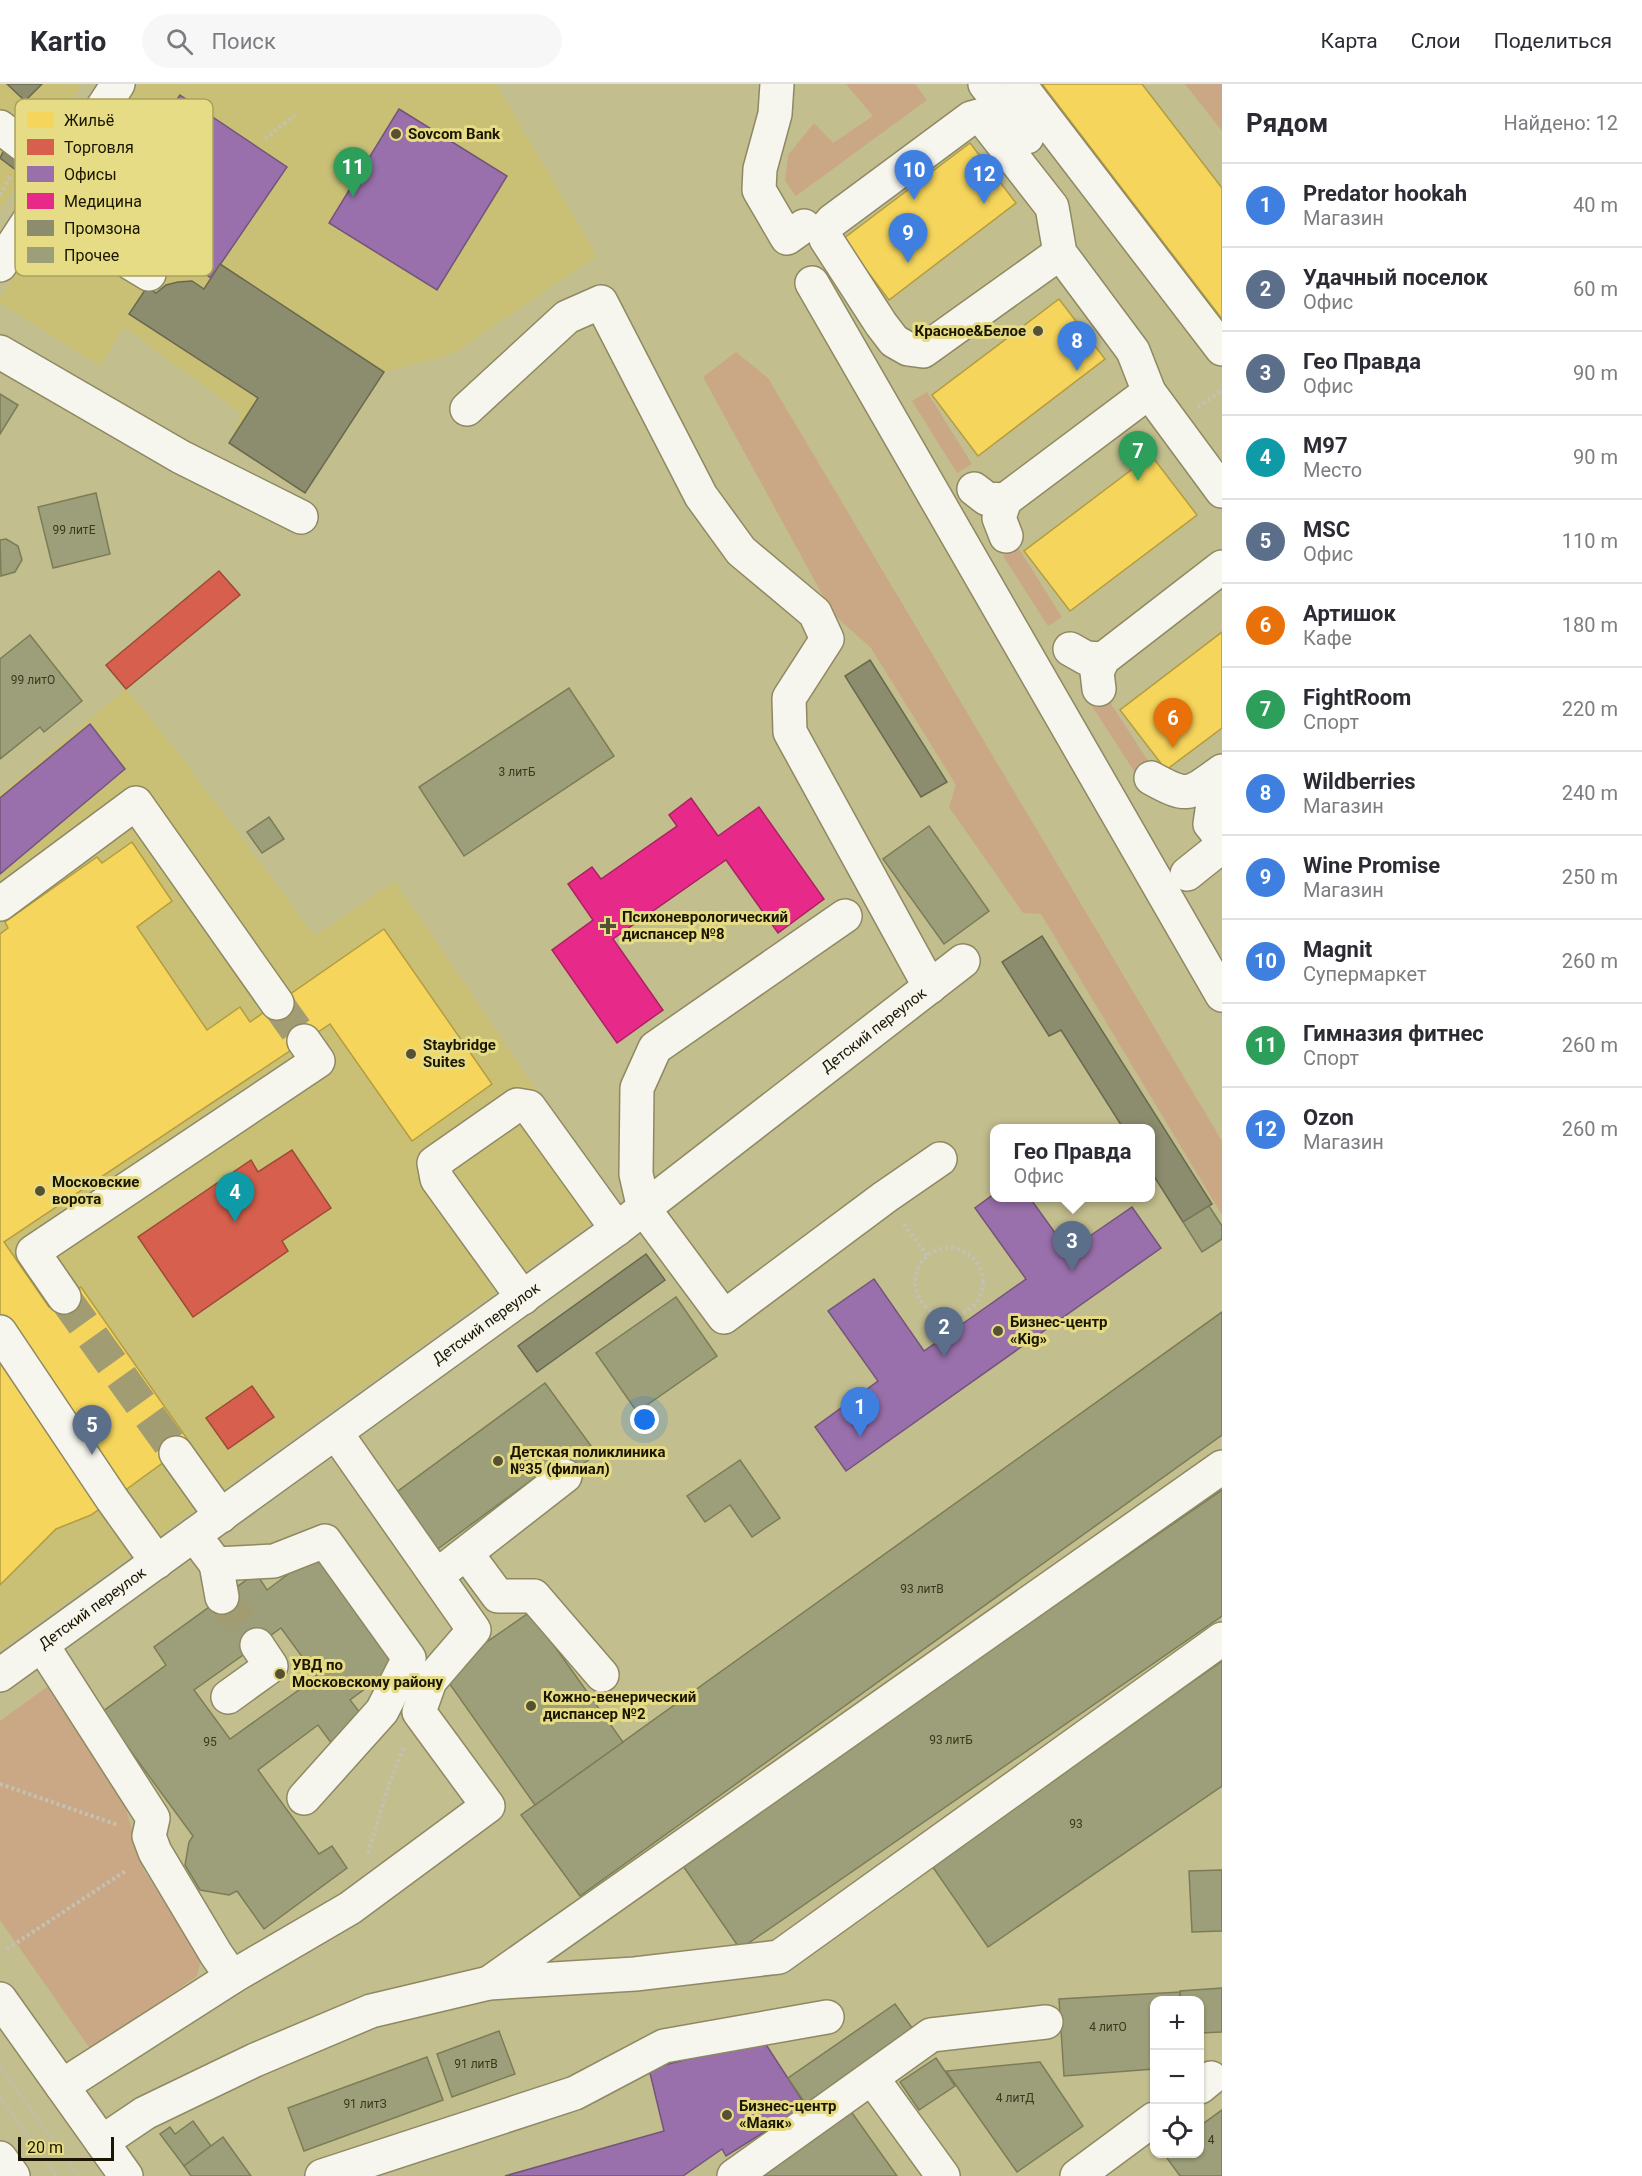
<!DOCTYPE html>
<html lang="ru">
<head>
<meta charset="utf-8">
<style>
	:root { --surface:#fff; --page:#f7f7f7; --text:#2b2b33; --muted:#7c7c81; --line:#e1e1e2; --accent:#555132 }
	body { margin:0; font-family:Roboto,sans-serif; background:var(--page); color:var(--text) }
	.controls { position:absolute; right:18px; bottom:18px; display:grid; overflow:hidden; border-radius:12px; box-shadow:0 2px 4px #0004 }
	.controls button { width:54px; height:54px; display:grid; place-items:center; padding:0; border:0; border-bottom:2px solid var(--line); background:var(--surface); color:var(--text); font:30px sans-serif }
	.scale { position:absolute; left:18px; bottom:15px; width:96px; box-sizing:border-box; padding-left:6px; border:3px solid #1a1600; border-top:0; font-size:16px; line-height:21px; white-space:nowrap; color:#1a1600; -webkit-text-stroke:4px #e6dc85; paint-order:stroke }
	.you { position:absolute; left:645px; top:1336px; width:21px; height:21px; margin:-15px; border:4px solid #fff; border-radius:50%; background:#1a73e8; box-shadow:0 0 0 9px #1a73e833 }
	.badge { display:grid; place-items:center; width:39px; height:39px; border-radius:50%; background:var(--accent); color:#fff; font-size:20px; font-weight:700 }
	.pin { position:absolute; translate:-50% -50px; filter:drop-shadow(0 2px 3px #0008) }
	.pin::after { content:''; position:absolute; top:32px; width:21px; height:18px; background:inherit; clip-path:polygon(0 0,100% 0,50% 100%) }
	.popup { position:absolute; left:990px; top:1040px; width:165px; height:78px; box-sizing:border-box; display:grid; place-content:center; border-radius:12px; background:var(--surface); filter:drop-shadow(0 2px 4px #0005); font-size:20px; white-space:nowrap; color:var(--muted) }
	.popup b { font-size:22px; color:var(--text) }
	.popup::after { content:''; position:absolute; left:50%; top:100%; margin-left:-12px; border:12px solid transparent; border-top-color:var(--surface) }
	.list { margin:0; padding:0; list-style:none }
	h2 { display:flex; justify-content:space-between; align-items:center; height:78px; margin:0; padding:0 24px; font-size:26px }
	h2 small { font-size:20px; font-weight:400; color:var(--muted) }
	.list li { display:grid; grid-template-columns:39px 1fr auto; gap:18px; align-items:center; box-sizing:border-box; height:84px; padding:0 24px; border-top:2px solid var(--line) }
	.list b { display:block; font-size:22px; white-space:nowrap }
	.list p { margin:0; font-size:20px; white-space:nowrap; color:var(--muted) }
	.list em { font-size:20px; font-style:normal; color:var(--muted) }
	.icon { flex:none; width:33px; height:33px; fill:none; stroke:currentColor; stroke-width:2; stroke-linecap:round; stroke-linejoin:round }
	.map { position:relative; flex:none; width:1222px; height:2092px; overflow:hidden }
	header { display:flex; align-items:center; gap:36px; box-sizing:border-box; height:84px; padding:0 30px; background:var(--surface); border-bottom:2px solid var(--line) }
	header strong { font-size:28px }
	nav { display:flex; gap:33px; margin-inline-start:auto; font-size:21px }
	.search { width:420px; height:54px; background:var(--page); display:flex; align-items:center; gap:15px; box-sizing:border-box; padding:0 21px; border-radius:33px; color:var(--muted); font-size:22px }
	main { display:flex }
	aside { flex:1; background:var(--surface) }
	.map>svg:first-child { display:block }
</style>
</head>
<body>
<header>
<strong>Kartio</strong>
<div class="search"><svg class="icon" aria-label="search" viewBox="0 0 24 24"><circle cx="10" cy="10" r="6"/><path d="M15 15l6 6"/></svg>Поиск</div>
<nav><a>Карта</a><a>Слои</a><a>Поделиться</a></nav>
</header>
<main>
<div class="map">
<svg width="1222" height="2092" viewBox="0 0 1222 2092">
	<rect width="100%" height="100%" fill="#c3be8e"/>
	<g fill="#c9c076">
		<path d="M 0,0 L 82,0 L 0,126 Z"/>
		<path d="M 139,0 L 496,0 L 597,172 L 452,270 L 384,288 L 305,409 L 229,359 L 241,329 L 124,243 L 100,282 L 0,219 L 0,213 Z"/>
		<path d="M 126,605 L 176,666 L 315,852 L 395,797 L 615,1122 L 0,1566 L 0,710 Z"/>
	</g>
	<g fill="#cba885">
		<path d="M 846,0 L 915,0 L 927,16 L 796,112 L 785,97 L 788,71 L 814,39 L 833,59 L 873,32 Z"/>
		<path d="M 1185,0 L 1222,0 L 1222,47 Z"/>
		<path d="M 736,268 L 768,294 L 1222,1057 L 1222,1131 L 1041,830 L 1023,829 L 949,723 L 956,701 L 871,564 L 833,530 L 703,293 Z"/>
		<path d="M 927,308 L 972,380 L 957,389 L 912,317 Z"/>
		<path d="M 1017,462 L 1062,533 L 1048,542 L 1003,472 Z"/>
		<path d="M 1104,609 L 1150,680 L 1136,690 L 1090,619 Z"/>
		<path d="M 51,1600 L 122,1711 L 143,1785 L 201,1875 L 197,1892 L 91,1966 L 0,1836 L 0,1637 Z"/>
	</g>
	<g fill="#f6d55c" stroke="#b49c40" stroke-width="1.5">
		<path d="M 1042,0 L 1142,0 L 1222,104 L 1222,235 Z"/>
		<path d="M 970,59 L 1016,119 L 889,216 L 843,155 Z"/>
		<path d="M 1059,215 L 1105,275 L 978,372 L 932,311 Z"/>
		<path d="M 1151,371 L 1197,431 L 1070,527 L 1024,467 Z"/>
		<path d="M 1222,548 L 1222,644 L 1166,686 L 1120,626 Z"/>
		<path d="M 132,758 L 172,817 L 137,843 L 207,946 L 240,923 L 250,938 L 384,845 L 492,1000 L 412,1057 L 330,940 L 4,1158 L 49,1223 L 81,1203 L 190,1359 L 91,1431 L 56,1445 L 0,1501 L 0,850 L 8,844 L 5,838 L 97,773 L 102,779 Z"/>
	</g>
	<g fill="#d6604d" stroke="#9e4a36" stroke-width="1.5">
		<path d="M 219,487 L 240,511 L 126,605 L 106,581 Z"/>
		<path d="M 292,1066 L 331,1124 L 282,1157 L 288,1167 L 193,1233 L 138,1153 L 251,1076 L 258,1088 Z"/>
		<path d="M 252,1302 L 274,1333 L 228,1365 L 206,1334 Z"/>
	</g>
	<g fill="#9970ab" stroke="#735578" stroke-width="1.5">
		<path d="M 180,11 L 287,83 L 211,194 L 104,123 Z"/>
		<path d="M 399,25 L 507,92 L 437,206 L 329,139 Z"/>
		<path d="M 90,640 L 125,685 L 0,790 L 0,714 Z"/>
		<path d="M 994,1110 L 994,1114 L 1030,1114 L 1068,1167 L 1132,1123 L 1161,1164 L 846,1387 L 815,1343 L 878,1297 L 828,1227 L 874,1195 L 924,1267 L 1026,1195 L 975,1124 Z"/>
		<path d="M 763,1956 L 806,2022 L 726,2072 L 722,2065 L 683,2092 L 505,2092 L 664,2047 L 649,1985 Z"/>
	</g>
	<path fill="#e7298a" stroke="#aa2361" stroke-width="1.5" d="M 691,714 L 718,752 L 759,723 L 824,815 L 778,849 L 726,776 L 613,855 L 663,926 L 617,959 L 552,866 L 593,836 L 568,800 L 592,783 L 601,795 L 677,742 L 669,731 Z"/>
	<g fill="#8c8c6e" stroke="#6a694d" stroke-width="1.5">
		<path d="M 7,0 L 42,0 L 25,17 Z"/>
		<path d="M 5,64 L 24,77 L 17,87 L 0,74 Z"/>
		<path d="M 220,180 L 384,288 L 305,409 L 229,359 L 258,314 L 129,230 L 147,203 L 156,209 L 166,201 L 178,198 L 192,197 L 204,205 Z"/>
		<path d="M 870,576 L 947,698 L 921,713 L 845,592 Z"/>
		<path d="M 1042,852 L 1212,1120 L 1183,1138 L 1150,1086 L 1150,1044 L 1123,1044 L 1061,946 L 1049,952 L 1002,878 Z"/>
		<path d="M 646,1170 L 665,1196 L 537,1288 L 518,1262 Z"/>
	</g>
	<g fill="#9d9f7a" stroke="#7c7d56" stroke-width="1.5" fill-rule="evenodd">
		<path d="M 0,310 L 18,321 L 0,350 Z"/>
		<path d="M 96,409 L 110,470 L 53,484 L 38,423 Z"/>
		<path d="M 6,455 L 18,462 L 22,476 L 15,488 L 1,492 L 0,456 Z"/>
		<path d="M 30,551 L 82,617 L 44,648 L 40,643 L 0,675 L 0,575 Z"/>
		<path d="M 569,604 L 614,672 L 464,772 L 419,703 Z"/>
		<path d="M 269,733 L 284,755 L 262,769 L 247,748 Z"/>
		<path d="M 929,742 L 989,827 L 944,860 L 883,775 Z"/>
		<path d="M 1209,1122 L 1222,1142 L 1222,1155 L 1202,1168 L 1183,1138 Z"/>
		<path d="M 676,1213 L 717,1272 L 637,1328 L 596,1269 Z"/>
		<path d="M 1222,1228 L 1222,1351 L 580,1812 L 521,1731 Z"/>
		<path d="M 545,1299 L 597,1370 L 577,1384 L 567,1370 L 435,1467 L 394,1410 Z"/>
		<path d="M 740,1376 L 780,1434 L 752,1453 L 730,1421 L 705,1438 L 687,1412 Z"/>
		<path d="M 1222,1406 L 1222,1532 L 740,1865 L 681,1779 Z"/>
		<path d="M 315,1470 L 396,1582 L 350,1616 L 365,1635 L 332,1660 L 318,1641 L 258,1686 L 319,1770 L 332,1762 L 347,1784 L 264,1845 L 237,1807 L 229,1811 L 200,1806 L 185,1781 L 189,1758 L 193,1752 L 102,1628 L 166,1581 L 154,1563 L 256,1489 L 267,1506 ZM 281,1544 L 317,1593 L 230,1655 L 194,1606 Z"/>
		<path d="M 530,1528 L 623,1658 L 535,1721 L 442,1589 Z"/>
		<path d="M 1222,1577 L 1222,1702 L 988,1863 L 930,1779 Z"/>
		<path d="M 1222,1786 L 1222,1847 L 1192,1848 L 1189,1787 Z"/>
		<path d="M 1222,1904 L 1222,1948 L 1200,1949 L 1200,1916 L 1181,1916 L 1180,1907 Z"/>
		<path d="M 1180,1908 L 1180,1916 L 1154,1916 L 1154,1985 L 1064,1992 L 1059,1915 Z"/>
		<path d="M 895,1920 L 915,1948 L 807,2022 L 788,1994 Z"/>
		<path d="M 499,1947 L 515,1990 L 452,2013 L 437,1970 Z"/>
		<path d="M 427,1973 L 443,2016 L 304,2067 L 288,2024 Z"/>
		<path d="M 936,1974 L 955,2002 L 919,2026 L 900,1998 Z"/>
		<path d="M 1040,1978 L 1083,2042 L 1017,2088 L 946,1987 Z"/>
		<path d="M 850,2026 L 897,2092 L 756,2092 Z"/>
		<path d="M 1222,2026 L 1222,2092 L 1180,2092 L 1164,2070 L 1200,2070 L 1200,2042 Z"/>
		<path d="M 193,2037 L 211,2062 L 184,2082 L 160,2050 L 170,2043 L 175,2050 Z"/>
		<path d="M 223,2053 L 251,2092 L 191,2092 L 184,2082 Z"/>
	</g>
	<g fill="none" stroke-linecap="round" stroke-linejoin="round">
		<g stroke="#a19c72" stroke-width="33" stroke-dasharray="33 16" stroke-linecap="butt">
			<path d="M 277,919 L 304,957"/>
			<path d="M 64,1213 L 176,1369"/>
			<path d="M 222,1513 L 257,1561"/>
		</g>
		<defs>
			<g id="minor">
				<path d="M 777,0 L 775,30 L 760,85 L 759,106 L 787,154 L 804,142"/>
				<path d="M 985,0 L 1027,53"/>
				<path d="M 1019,0 L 1222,265"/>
				<path d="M 0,43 L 60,89"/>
				<path d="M 38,123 L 149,190"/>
				<path d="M 1060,169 L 923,267 L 908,265 L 894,257 L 881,240 L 826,155 L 825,145 L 832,137 L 971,34 L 978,32 L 984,36 L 1052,123 L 1060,169 L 1133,267 L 1149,308 L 1222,407"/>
				<path d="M 0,181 L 118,0"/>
				<path d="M 812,199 L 1222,911"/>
				<path d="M 0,268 L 181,373 L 301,433"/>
				<path d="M 467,325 L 567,233 L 601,218 L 701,412 L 741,467 L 815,529 L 827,555 L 789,614 L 790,648 L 930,903"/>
				<path d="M 974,405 L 987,415 L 1005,416"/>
				<path d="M 1006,452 L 999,434 L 1005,416 L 1149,308"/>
				<path d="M 1070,565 L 1086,574 L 1103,575"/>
				<path d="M 1099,605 L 1097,588 L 1103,575 L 1222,483"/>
				<path d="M 1151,694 C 1189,715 1189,711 1222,687"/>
				<path d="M 1222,718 L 1212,726 L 1210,740 L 1222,755"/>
				<path d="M 1187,790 L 1222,762"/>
				<path d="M 0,820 L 136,719 L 277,919"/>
				<path d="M 845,832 L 655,964 L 637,1004 L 636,1090 L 644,1125 L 724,1233 L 885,1113 L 940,1075"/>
				<path d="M 64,1213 L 33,1168 L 318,977 L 304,957"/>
				<path d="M 523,1214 L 437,1095 L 434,1079 L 517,1021 L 529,1023 L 617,1145"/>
				<path d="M 0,1248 L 112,1415 L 157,1478"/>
				<path d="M 176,1369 L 221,1432"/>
				<path d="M 194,1451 L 216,1480 L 274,1477 L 325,1457 L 409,1574 L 382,1627 L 304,1714"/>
				<path d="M 467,1470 L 498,1512 L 534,1512 L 602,1591"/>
				<path d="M 216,1480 L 222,1513"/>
				<path d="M 448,1483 L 565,1392"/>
				<path d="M 42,1561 L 153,1734 L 149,1752 L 155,1768 L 216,1870 L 232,1893"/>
				<path id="s1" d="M 0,1591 L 617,1145 L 963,877"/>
				<path d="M 228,1613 L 271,1582 L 257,1561"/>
				<path d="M 489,1899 L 1222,1383"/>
				<path d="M 872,1994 L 943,2092"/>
				<path d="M 62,2002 L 232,1893 L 350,1824 L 488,1722 L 419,1628 L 430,1597 L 474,1546 L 336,1349"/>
				<path d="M 1200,2003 L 1211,1994"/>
				<path d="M 102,2058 L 145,2029 L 255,1976 L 371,1927 L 489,1899 L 635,1890 L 779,1873 L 1222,1555"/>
				<path d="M 322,2092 L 575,2009 L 664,1962 L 827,1933"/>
				<path d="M 734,2092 L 931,1951 L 1046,1938"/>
				<path d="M 1077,2092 L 1154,2035"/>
			</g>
			<g id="major">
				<path d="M 0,1915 L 126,2092"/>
				<path d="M 0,2074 L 13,2092"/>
			</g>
		</defs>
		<use href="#minor" stroke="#8e8962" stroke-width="36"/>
		<use href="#major" stroke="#8e8962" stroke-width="36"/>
		<g stroke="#c3c1b3" stroke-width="4" stroke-dasharray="3 3" stroke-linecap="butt">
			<path d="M 265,55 L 295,31"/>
			<path d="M 0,111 L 11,91"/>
			<path d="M 1198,323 L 1222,306"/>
			<path d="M 904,1140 L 927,1171"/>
			<circle cx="949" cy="1198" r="34"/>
			<path d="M 0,1700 L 118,1741"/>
			<path d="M 368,1769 L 389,1700 L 404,1663"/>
			<path d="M 7,1865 L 127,1786"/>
		</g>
		<use href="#minor" stroke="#f6f5ee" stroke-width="33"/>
		<use href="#major" stroke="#f6f5ee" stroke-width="33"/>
		<g stroke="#c0beb1" stroke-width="1.5">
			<path d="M 0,1982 L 78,2092"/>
			<path d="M 0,2013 L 56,2092"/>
		</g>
	</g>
	<g fill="#555132" stroke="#e6dc85" stroke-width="2">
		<circle cx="396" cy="50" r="6"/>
		<circle cx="1038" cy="247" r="6"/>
		<path d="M605 833h6v6h6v6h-6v6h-6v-6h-6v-6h6z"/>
		<circle cx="411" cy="970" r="6"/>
		<circle cx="40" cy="1107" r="6"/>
		<circle cx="998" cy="1247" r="6"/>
		<circle cx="498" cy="1377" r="6"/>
		<circle cx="280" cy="1590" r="6"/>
		<circle cx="531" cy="1622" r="6"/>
		<circle cx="727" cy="2031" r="6"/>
	</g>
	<g text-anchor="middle" stroke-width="6" stroke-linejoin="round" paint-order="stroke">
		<g font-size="12" fill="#3b381e">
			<text x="74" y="450">99 литЕ</text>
			<text x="33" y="600">99 литО</text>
			<text x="517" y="692">3 литБ</text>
			<text x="922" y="1509">93 литВ</text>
			<text x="951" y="1660">93 литБ</text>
			<text x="210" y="1662">95</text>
			<text x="1076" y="1744">93</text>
			<text x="1108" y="1947">4 литО</text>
			<text x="476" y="1984">91 литВ</text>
			<text x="1015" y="2018">4 литД</text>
			<text x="365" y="2024">91 литЗ</text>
			<text x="1211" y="2060">4</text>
		</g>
		<g font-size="15" font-weight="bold" fill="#1a1600" stroke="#e6dc85" text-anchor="start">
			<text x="408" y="55">Sovcom Bank</text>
			<text x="1026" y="252" text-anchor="end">Красное&amp;Белое</text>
			<text x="622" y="838">Психоневрологический<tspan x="622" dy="17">диспансер №8</tspan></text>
			<text x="423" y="966">Staybridge<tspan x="423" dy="17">Suites</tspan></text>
			<text x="52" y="1103">Московские<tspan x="52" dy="17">ворота</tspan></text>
			<text x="1010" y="1243">Бизнес-центр<tspan x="1010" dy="17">«Kig»</tspan></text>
			<text x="510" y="1373">Детская поликлиника<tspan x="510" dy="17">№35 (филиал)</tspan></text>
			<text x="292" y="1586">УВД по<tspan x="292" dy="17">Московскому району</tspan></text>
			<text x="543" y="1618">Кожно-венерический<tspan x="543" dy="17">диспансер №2</tspan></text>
			<text x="739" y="2027">Бизнес-центр<tspan x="739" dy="17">«Маяк»</tspan></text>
		</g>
		<g font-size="15" fill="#1a1600" stroke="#e6dc85">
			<text dy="5" stroke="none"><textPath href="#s1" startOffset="1086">Детский переулок</textPath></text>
			<text dy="5" stroke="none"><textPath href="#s1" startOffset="600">Детский переулок</textPath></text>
			<text dy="5" stroke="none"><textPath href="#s1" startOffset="114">Детский переулок</textPath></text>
		</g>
	</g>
	<rect x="15" y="15" width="198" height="177" rx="9" fill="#e6dc85" stroke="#a9a15d" stroke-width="1.5"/>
	<rect x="27" y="28" width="27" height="16" fill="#f6d55c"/>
	<rect x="27" y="55" width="27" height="16" fill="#d6604d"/>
	<rect x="27" y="82" width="27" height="16" fill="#9970ab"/>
	<rect x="27" y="109" width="27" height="16" fill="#e7298a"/>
	<rect x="27" y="136" width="27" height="16" fill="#8c8c6e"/>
	<rect x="27" y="163" width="27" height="16" fill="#9d9f7a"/>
	<g font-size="16" fill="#1a1600">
		<text x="64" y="42">Жильё</text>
		<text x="64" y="69">Торговля</text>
		<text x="64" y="96">Офисы</text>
		<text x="64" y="123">Медицина</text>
		<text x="64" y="150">Промзона</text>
		<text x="64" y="177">Прочее</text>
	</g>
</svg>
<div class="controls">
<button>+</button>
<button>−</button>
<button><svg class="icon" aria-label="locate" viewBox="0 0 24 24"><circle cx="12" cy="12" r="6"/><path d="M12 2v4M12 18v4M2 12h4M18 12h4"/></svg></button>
</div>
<div class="scale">20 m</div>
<div class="you"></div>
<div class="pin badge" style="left:860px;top:1353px;background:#3f7fe0">1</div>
<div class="pin badge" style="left:944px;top:1273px;background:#5c6f8a">2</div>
<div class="pin badge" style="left:1072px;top:1187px;background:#5c6f8a">3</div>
<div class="popup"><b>Гео Правда</b>Офис</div>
<div class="pin badge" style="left:235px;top:1138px;background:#0f9aa8">4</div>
<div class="pin badge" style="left:92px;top:1371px;background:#5c6f8a">5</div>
<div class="pin badge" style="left:1173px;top:664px;background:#e8710a">6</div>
<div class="pin badge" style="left:1138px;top:397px;background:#2e9e5b">7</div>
<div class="pin badge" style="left:1077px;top:287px;background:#3f7fe0">8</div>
<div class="pin badge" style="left:908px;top:179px;background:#3f7fe0">9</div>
<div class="pin badge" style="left:914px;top:116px;background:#3f7fe0">10</div>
<div class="pin badge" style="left:353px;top:113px;background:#2e9e5b">11</div>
<div class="pin badge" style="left:984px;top:120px;background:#3f7fe0">12</div>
</div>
<aside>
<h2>Рядом<small>Найдено: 12</small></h2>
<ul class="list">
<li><span class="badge" style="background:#3f7fe0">1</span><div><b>Predator hookah</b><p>Магазин</p></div><em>40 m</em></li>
<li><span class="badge" style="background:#5c6f8a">2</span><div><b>Удачный поселок</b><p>Офис</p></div><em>60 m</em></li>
<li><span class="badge" style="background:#5c6f8a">3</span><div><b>Гео Правда</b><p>Офис</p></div><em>90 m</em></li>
<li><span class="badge" style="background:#0f9aa8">4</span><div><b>M97</b><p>Место</p></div><em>90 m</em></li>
<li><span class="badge" style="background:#5c6f8a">5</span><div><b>MSC</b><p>Офис</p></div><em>110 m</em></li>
<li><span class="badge" style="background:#e8710a">6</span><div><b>Артишок</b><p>Кафе</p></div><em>180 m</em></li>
<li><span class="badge" style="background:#2e9e5b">7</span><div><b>FightRoom</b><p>Спорт</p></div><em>220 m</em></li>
<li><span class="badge" style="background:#3f7fe0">8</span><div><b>Wildberries</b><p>Магазин</p></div><em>240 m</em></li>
<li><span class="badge" style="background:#3f7fe0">9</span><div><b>Wine Promise</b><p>Магазин</p></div><em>250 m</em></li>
<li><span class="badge" style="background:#3f7fe0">10</span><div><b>Magnit</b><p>Супермаркет</p></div><em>260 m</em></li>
<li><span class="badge" style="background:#2e9e5b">11</span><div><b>Гимназия фитнес</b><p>Спорт</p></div><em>260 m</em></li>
<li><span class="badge" style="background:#3f7fe0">12</span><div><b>Ozon</b><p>Магазин</p></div><em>260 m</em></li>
</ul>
</aside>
</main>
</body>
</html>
